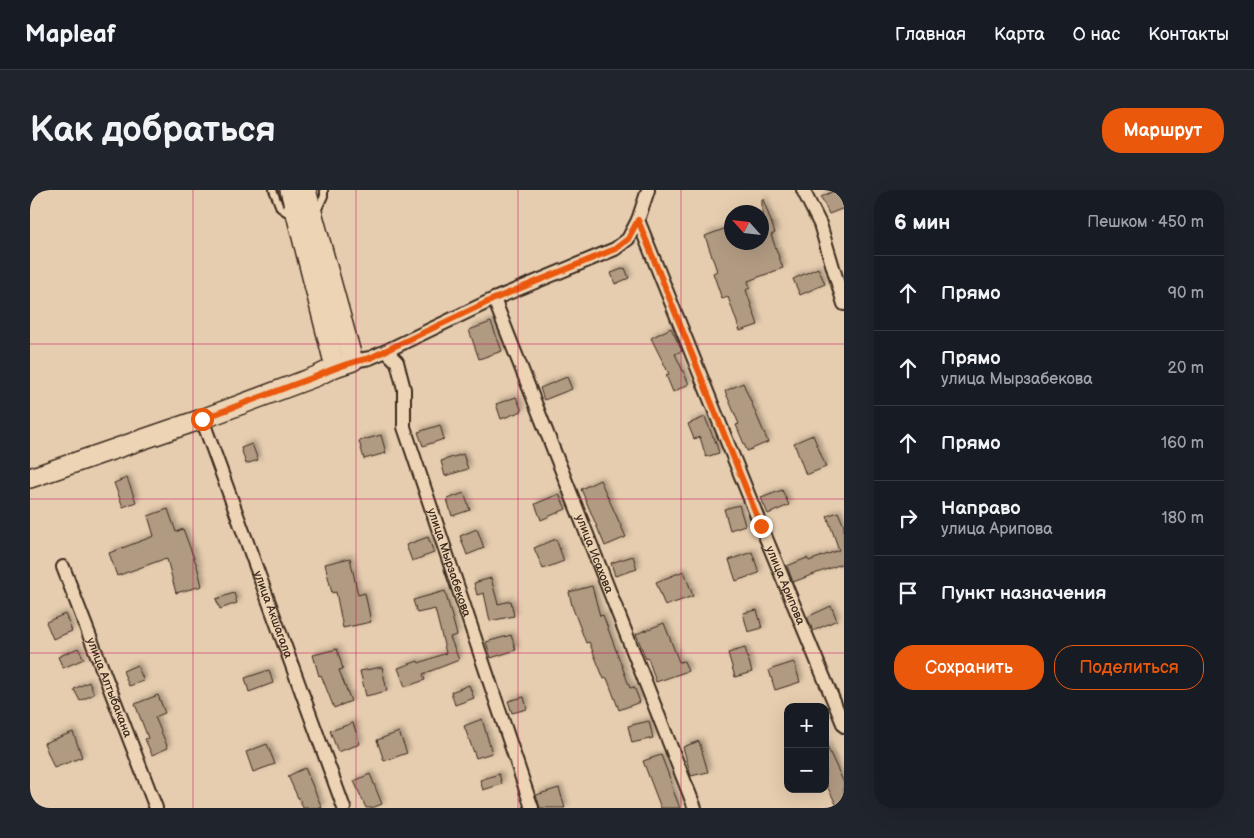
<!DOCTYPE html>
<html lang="ru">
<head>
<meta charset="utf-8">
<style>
	:root { --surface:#171b24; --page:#20242c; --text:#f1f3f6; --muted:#9ea1a6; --line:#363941; --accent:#ea580c }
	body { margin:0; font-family:"Balsamiq Sans",sans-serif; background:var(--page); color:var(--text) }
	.controls { position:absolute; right:15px; bottom:15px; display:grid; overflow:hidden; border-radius:10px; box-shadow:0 5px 20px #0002 }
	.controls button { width:45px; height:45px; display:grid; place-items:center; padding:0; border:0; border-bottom:1px solid var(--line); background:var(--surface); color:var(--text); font:25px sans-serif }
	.compass { position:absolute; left:694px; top:15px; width:45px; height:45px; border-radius:50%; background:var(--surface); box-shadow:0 5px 20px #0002; rotate:297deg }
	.stop { position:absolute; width:15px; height:15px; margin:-11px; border:4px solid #ea580c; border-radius:50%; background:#fff }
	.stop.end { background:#ea580c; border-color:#fff; box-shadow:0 1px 5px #0008 }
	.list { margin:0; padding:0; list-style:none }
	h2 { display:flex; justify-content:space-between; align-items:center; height:65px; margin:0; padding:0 20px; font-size:21px }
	h2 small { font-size:16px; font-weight:400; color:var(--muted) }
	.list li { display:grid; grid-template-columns:32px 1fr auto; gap:15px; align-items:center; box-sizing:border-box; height:75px; padding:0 20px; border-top:1px solid var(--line) }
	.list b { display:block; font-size:19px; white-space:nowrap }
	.list p { margin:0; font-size:16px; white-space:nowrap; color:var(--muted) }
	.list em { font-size:16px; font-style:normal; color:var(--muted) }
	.actions { display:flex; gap:10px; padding:15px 20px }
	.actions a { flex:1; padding:11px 0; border:1px solid var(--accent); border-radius:20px; text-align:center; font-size:18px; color:var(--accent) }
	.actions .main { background:var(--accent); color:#fff }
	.icon { flex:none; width:28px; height:28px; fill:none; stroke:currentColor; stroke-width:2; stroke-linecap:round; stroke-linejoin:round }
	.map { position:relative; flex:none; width:814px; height:618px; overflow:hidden; border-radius:20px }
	header { display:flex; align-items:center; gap:30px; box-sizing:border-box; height:70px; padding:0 25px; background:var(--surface); border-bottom:1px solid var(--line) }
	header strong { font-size:24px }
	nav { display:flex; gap:28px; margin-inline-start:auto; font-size:18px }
	.intro { display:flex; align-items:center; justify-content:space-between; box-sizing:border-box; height:120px; padding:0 30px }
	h1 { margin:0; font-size:35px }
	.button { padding:12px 22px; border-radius:20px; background:var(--accent); color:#fff; font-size:18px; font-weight:700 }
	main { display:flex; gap:30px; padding:0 30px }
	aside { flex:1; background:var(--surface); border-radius:20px; box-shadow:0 5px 20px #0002 }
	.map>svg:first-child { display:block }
</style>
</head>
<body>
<header>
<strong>Mapleaf</strong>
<nav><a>Главная</a><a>Карта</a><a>О нас</a><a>Контакты</a></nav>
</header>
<div class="intro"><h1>Как добраться</h1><a class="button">Маршрут</a></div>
<main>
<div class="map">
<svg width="814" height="618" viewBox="0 0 814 618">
	<defs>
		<filter id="shadow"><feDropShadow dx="3" dy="-3" stdDeviation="2.5" flood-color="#0004"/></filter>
	</defs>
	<rect width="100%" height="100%" fill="#e6cdaf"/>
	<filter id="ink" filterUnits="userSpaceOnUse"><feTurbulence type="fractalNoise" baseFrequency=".02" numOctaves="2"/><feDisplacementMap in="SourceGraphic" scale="10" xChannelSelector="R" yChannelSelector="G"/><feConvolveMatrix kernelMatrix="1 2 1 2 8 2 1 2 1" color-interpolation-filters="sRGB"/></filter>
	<g filter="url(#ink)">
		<g fill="#b19a82" stroke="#3b2a1e" filter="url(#shadow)">
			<path d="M 806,0 L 814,0 L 814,18 L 799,24 L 791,7 Z"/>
			<path d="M 732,9 L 733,9 L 745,43 L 741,45 L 753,78 L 718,91 L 720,98 L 716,100 L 728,135 L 710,141 L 698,107 L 692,109 L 683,83 L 687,81 L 675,46 L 702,36 L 702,52 L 732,52 Z"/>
			<path d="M 595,78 L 599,88 L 585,94 L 581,83 Z"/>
			<path d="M 788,78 L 795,94 L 770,105 L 763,89 Z"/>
			<path d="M 461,132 L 472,161 L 449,169 L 439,140 Z"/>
			<path d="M 641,138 L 652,161 L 645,164 L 659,194 L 643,202 L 636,185 L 639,184 L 621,148 Z"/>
			<path d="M 537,187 L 542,199 L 514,210 L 510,198 Z"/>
			<path d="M 713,193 L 738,252 L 717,261 L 706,235 L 709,234 L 695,201 Z"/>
			<path d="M 486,207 L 492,221 L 471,229 L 466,214 Z"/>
			<path d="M 675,227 L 683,247 L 684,247 L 689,263 L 676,267 L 670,247 L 664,249 L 658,234 Z"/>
			<path d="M 410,235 L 414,249 L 393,256 L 388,242 Z"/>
			<path d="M 351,245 L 356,263 L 334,269 L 329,251 Z"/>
			<path d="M 783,245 L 796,277 L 776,285 L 764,253 Z"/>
			<path d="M 222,254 L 228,270 L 216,274 L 211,258 Z"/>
			<path d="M 433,264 L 438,279 L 415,286 L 411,271 Z"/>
			<path d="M 97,288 L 106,312 L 93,317 L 84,293 Z"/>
			<path d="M 570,290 L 596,347 L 575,356 L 551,299 Z"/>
			<path d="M 752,300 L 759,315 L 738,324 L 731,308 Z"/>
			<path d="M 434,303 L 440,320 L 422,326 L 417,309 Z"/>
			<path d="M 529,304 L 536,319 L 511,330 L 505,314 Z"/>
			<path d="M 709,315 L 715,335 L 700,340 L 694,319 Z"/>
			<path d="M 138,319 L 146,342 L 153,339 L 167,376 L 172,396 L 146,403 L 137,369 L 134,370 L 134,369 L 87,386 L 79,363 L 124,346 L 118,326 Z"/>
			<path d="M 808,322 L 814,336 L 814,373 L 763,392 L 757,376 L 777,368 L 779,371 L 809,360 L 797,326 Z"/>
			<path d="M 447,339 L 454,358 L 437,365 L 430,346 Z"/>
			<path d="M 398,347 L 404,363 L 382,371 L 376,355 Z"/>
			<path d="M 526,349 L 534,371 L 513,379 L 504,358 Z"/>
			<path d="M 722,362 L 729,383 L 706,391 L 699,370 Z"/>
			<path d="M 603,366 L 607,379 L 585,386 L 581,373 Z"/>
			<path d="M 320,368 L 328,405 L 335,403 L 341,432 L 313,438 L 306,402 L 302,403 L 295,374 Z"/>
			<path d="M 654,381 L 663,406 L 635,416 L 626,392 Z"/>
			<path d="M 461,388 L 468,414 L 481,411 L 484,426 L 460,431 L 454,403 L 447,405 L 444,393 Z"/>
			<path d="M 562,396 L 570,426 L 573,425 L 600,498 L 604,497 L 610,512 L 589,520 L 577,488 L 574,489 L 559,452 L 556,453 L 542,416 L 539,402 Z"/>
			<path d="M 415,401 L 427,445 L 420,447 L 429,470 L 393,484 L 395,490 L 375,497 L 368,478 L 388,471 L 389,473 L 416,463 L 405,419 L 387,423 L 383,410 Z"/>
			<path d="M 204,403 L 207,413 L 190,419 L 186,409 Z"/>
			<path d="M 801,416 L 807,430 L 783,441 L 777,427 Z"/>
			<path d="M 727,420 L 732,438 L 718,442 L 713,423 Z"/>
			<path d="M 35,424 L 42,441 L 23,449 L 16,432 Z"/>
			<path d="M 634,433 L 649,472 L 654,471 L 658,481 L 626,492 L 618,468 L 616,469 L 606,444 Z"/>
			<path d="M 481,445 L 486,460 L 461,468 L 456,452 Z"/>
			<path d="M 48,458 L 54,469 L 33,478 L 28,467 Z"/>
			<path d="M 715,458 L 722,482 L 705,487 L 698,463 Z"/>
			<path d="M 307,459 L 313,479 L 309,480 L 321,511 L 304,518 L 291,485 L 289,486 L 283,465 Z"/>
			<path d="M 764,472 L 770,492 L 745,500 L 739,480 Z"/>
			<path d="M 107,475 L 114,491 L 99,496 L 93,481 Z"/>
			<path d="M 352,477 L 357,501 L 336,506 L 330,481 Z"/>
			<path d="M 239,480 L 243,493 L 219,502 L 215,488 Z"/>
			<path d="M 59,492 L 64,504 L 50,511 L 44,499 Z"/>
			<path d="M 439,495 L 444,508 L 425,515 L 421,502 Z"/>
			<path d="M 128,505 L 135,523 L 125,527 L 138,558 L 122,565 L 115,549 L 118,548 L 105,514 Z"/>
			<path d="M 494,507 L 497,519 L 482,523 L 478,511 Z"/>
			<path d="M 452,529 L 462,563 L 446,568 L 434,536 Z"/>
			<path d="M 619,531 L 623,548 L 602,553 L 598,536 Z"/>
			<path d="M 323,533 L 330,554 L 308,562 L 300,541 Z"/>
			<path d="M 43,542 L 52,567 L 24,578 L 14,553 Z"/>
			<path d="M 369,542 L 377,563 L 354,571 L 347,550 Z"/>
			<path d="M 669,551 L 678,582 L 661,586 L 653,557 Z"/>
			<path d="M 795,552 L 814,593 L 814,618 L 808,618 L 795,592 Z"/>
			<path d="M 237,554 L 245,574 L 223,582 L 216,562 Z"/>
			<path d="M 631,565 L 642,594 L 641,595 L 650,618 L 631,618 L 613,571 Z"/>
			<path d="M 275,578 L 292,618 L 273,618 L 269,608 L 268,608 L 258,586 Z"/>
			<path d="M 340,584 L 352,614 L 342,618 L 336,618 L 324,591 Z"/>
			<path d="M 469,584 L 472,594 L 453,600 L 450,590 Z"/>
			<path d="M 529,598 L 535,618 L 510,618 L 506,605 Z"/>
		</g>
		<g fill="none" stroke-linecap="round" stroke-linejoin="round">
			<defs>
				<g id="service">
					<path d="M 243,0 L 250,18 L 262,26"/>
					<path d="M 287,21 L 294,6 L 294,0"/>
				</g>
				<g id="minor">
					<path d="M 773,0 L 790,34 L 814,114"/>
					<path id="s1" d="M 608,30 L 731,336 L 814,536"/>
					<path id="s2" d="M 464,109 L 665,618"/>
					<path d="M 356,161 L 464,109 L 585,59 L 598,49 L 608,30 L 618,0"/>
					<path id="s3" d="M 323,171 L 340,168 L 356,161 L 367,172 L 374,199 L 374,237 L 502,618"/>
					<path id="s4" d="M 172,229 L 314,618"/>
					<path id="s5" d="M 33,377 L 126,618"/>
				</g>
				<g id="secondary">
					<path d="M 260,0 L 305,177"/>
					<path d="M 0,288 L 172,229 L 287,186 L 305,177 L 323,171 L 276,0"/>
				</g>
			</defs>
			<use href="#service" stroke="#3b2a1e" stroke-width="10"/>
			<use href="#minor" stroke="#3b2a1e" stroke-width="16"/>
			<use href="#secondary" stroke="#3b2a1e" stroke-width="22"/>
			<use href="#service" stroke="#edd4b5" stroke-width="6"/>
			<use href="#minor" stroke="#edd4b5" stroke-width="12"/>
			<use href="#secondary" stroke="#edd4b5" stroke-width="19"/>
		</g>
	</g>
	<g fill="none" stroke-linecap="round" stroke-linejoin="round" filter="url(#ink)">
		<path stroke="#ea580c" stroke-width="6" d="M 172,229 L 287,186 C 304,178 321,172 340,168 L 464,109 L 585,59 L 598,49 L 608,30 L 731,336"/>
	</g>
	<path fill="none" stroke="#c2185b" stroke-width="1" stroke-opacity="0.55" d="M 163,0 L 163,618M 326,0 L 326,618M 488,0 L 488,618M 651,0 L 651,618M 0,154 L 814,154M 0,309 L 814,309M 0,463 L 814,463"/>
	<g text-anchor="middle" stroke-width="4" stroke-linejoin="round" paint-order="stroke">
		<g font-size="12" fill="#3b2a1e" stroke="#edd4b5">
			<text dy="4" stroke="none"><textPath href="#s2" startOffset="274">улица Исахова</textPath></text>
			<text dy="4" stroke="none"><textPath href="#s3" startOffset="259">улица Мырзабекова</textPath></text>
			<text dy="4" stroke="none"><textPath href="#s1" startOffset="394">улица Арипова</textPath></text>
			<text dy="4" stroke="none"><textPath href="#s4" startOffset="208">улица Акшагала</textPath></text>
			<text dy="4" stroke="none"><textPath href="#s5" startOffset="129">улица Алтыбакана</textPath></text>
		</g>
	</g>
</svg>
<div class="controls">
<button>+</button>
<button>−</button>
</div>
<svg class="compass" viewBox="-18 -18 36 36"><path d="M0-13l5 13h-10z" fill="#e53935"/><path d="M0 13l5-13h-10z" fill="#9ea1a6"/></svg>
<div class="stop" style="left:172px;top:229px"></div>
<div class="stop end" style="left:731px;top:336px"></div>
</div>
<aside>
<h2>6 мин<small>Пешком · 450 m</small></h2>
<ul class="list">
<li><svg class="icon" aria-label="ahead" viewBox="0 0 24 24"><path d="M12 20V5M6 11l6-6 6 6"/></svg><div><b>Прямо</b></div><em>90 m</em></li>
<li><svg class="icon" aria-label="ahead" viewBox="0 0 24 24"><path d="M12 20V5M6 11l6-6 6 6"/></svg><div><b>Прямо</b><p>улица Мырзабекова</p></div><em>20 m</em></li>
<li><svg class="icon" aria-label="ahead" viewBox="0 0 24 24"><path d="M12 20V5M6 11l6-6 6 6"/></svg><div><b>Прямо</b></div><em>160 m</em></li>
<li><svg class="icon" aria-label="right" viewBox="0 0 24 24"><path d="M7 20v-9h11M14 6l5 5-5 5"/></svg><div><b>Направо</b><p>улица Арипова</p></div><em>180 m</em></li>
<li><svg class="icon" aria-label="arrive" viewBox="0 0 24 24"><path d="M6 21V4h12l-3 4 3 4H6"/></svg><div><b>Пункт назначения</b></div></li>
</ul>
<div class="actions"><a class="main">Сохранить</a><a>Поделиться</a></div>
</aside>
</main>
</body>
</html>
